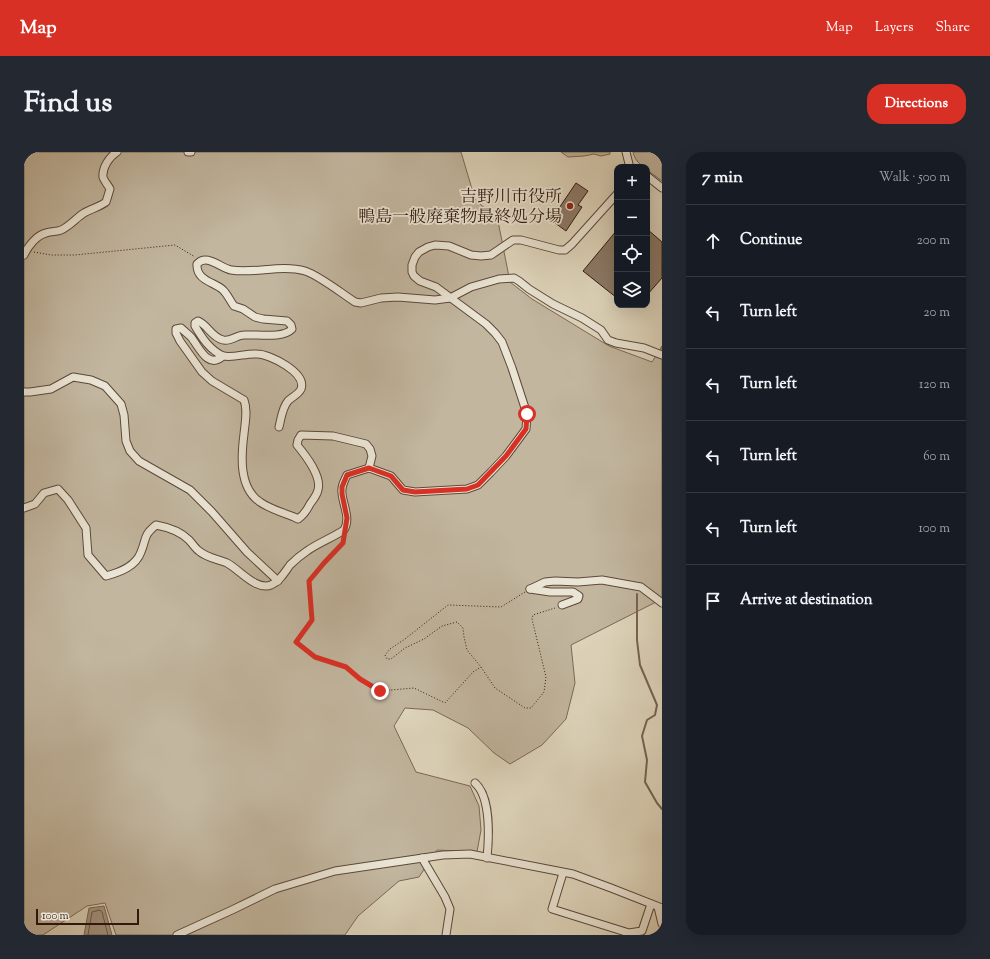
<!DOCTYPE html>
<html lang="en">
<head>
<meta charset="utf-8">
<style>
	:root { --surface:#171b24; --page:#242831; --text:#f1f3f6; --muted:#9ea1a6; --line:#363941; --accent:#d93025 }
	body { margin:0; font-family:"Sorts Mill Goudy","Noto Serif JP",serif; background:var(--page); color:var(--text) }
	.controls { position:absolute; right:12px; top:12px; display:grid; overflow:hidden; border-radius:8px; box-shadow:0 4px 16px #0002 }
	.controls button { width:36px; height:36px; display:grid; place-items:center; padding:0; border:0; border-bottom:1px solid var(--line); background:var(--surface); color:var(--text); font:20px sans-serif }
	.scale { position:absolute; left:12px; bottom:10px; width:103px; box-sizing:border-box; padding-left:4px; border:2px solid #32190f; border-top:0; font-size:11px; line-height:14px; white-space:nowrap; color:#32190f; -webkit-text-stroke:3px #eae4d4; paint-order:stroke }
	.stop { position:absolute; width:12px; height:12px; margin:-9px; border:3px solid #d93025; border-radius:50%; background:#fff }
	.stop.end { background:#d93025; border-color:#fff; box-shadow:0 1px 4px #0008 }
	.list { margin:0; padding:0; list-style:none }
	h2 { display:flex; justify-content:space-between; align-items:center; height:52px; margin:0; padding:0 16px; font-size:17px }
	h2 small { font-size:13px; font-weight:400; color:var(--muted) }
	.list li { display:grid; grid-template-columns:26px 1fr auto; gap:12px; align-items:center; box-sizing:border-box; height:72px; padding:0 16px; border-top:1px solid var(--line) }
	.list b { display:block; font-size:15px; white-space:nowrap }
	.list em { font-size:13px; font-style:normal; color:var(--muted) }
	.icon { flex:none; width:22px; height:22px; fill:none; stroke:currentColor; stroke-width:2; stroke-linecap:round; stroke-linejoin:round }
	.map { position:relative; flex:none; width:638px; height:783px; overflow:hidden; border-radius:16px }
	header { display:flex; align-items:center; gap:24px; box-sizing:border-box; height:56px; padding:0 20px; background:var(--accent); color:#fff }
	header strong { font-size:19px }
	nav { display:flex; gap:22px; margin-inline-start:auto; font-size:14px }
	.intro { display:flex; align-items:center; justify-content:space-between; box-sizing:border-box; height:96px; padding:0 24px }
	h1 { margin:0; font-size:28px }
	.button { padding:10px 18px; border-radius:16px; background:var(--accent); color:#fff; font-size:14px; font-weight:700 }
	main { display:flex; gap:24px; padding:0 24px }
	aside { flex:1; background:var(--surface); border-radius:16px; box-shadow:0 4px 16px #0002 }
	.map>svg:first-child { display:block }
</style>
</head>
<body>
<header>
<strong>Map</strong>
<nav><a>Map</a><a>Layers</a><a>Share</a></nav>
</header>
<div class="intro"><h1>Find us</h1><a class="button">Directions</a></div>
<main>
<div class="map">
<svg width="638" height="783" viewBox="0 0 638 783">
	<rect width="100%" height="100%" fill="#dfd6bd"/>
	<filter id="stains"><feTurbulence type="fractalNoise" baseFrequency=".005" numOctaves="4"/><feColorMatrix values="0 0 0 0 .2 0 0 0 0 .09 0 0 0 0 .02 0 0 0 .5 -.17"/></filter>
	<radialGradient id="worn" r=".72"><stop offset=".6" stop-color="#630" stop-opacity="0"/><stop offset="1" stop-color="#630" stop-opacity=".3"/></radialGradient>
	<g fill="#c2b69f" stroke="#7a6857">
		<path d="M 0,0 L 437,0 L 451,47 L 474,69 L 486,130 L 508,147 L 585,194 L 628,210 L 638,194 L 638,447 L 547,493 L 551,531 L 542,567 L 518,593 L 486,612 L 470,601 L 444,576 L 409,558 L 381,556 L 370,574 L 392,620 L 446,634 L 455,654 L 457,678 L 453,700 L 413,698 L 395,725 L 375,729 L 334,764 L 321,783 L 92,783 L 81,751 L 63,754 L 19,783 L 0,783 Z"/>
		<path d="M 537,0 L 586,0 L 586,2 L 577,4 L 570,2 L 560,4 L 544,5 Z"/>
		<path d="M 609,0 L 638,0 L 638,29 L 623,18 L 623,15 C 616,15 610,6 609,0 Z"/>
	</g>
	<path fill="#a49682" stroke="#766454" d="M 80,754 L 88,783 L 60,783 L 65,756 Z"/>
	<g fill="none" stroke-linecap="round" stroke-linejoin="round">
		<path stroke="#6b5848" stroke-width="1" d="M 64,783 L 68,760 L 76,758 L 78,760 L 84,783"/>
		<path stroke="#766454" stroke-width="2" d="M 613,442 L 613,488 L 616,513 L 633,553 L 631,563 L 623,568 L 618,584 L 623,608 L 621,630 L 633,651 L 638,657"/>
	</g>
	<g fill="#8c7b69" stroke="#32190f">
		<path d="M 552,31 L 564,39 L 554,53 L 558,55 L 542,79 L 527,68 Z"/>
		<path d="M 623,77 L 638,90 L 638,126 L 623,143 Z"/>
		<path d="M 593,78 L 593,146 L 559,119 Z"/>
	</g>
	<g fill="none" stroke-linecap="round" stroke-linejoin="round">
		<defs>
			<g id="minor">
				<path d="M 164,0 L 167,0"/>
				<path d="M 602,0 L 605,12 L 604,15"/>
				<path d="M 623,24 L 638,36"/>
				<path d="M 0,103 C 4,94 13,83 22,81 C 27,79 33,80 37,78 C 46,74 52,66 60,61 C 67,57 75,55 82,50 L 86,37 C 84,33 80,29 79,25 C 78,16 85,5 93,0"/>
				<path d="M 199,204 C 211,206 222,201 233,202 C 246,202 283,221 277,237 C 275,242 268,245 264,249 C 258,256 257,267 255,275"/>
				<path d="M 0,240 L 6,240 L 27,237 L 49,225 L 67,228 L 81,234 L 97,252 L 100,263 L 102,289 L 106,299 L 115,309 L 166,338 L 188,360 L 223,400 L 254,429"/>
				<path d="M 345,316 L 348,304 L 346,297 L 342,292 L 309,284 L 277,283 L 274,288 L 273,293 C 282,304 298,324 294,338 C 293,343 289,348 286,352 C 283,358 280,363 274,367 L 270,365 C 260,361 246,357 236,350 C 215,336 217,305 220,282 C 221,271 224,259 220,248 L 188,229 L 178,220 L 156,189 L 152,181 L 152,177 L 157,176 C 160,179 164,182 167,185 C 175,195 184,218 199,204 C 186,198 178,186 171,174 L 171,171 L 174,169 C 184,173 187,185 199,188 C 206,190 213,183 220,183 C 232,182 259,187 268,177 L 267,173 L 263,169 L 239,167 L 231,165 L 219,157 L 210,154 C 206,149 204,143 199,138 C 191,130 172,129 173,112 C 183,101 196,116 207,118 C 231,122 257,112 281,119 C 296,124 317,141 331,150 L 337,151 L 357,146 L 374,145 L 411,148 L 426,146 L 447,135 L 475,127 L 490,126 L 495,129 L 505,137 L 529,152 L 558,166 L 577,178 L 584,188 L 592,191 L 620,196 L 638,203"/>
				<path d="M 0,356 L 11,352 L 20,341 L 34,337 L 44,348 L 62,376 L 64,403 L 82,424 C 97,420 112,414 117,400 C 123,385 119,384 132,373 C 143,375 156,379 165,388 C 168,391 171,396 175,399 C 183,406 194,407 203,411 C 215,417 232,439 247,433 C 256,429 261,420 266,413 C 271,408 277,403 283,399 C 294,391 308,386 320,378 C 327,366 319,354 318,341 C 317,335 320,329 323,323 L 345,316 L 367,324 L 379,338 L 391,340 L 443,337 L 454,333 L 467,320 L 482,304 L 502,277 L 503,262 L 488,216 L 478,190 L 471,181 L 462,172 L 412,135 L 396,129 L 390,124 L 388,120 L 388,113 L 391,105 L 395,100 L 404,95 L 411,93 L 425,94 L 447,103 L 457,104 L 467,103 L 489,88 L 497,88 L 535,98 L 541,98 L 548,92 L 593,42"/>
				<path d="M 506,437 L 521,430 L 531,429 L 554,430 L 578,428 L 617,435 L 638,451"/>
				<path d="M 506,437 L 526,440 L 549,440 L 555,444 L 554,447 L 538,453"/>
				<path d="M 451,631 C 467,645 465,686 463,706"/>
				<path d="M 398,706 L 421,745 L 426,757 L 422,783"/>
				<path d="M 539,721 L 528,757 L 605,781 L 618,779 L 627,752"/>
				<path d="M 634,755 L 638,772"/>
				<path d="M 153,783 L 208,758 L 251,737 L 311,719 L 419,703 L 446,702 L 549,722 L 587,736 L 638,756"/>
			</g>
		</defs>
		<use href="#minor" stroke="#5d483a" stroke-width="9"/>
		<g stroke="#32190f" stroke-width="1" stroke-dasharray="1 2" stroke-linecap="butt">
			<path d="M 10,100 L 27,103 L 51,103 L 151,93 L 171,105"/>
			<path d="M 319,388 L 319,391 L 300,411 L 285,429 L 289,468 L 272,490 L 291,505 L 322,515 L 336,527 L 356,539 L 390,536 L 421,551 L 449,520 L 457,515"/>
			<path d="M 501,440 L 477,455 L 424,453 L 381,487 L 366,497 L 361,503 L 363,507 L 367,507 L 381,496 L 400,487 L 418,474 L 433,470 L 439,476 L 440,485 L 443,498 L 457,515 L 471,536 L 501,556 L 507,556 L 520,540 L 522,525 L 508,467 L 509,463 L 531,456"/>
		</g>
		<use href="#minor" stroke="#eae4d4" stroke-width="7"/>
	</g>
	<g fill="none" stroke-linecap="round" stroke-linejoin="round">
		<path stroke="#d93025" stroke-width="5" d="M 356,539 L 336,527 L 322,515 L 291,505 L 272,490 L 288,468 L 285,429 L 300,411 L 319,391 L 323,366 L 318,342 L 318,335 L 323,323 L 345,316 L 367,324 L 379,338 L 391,340 L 443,337 L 454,333 L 482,304 L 502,277 L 503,262"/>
	</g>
	<circle fill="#8f2418" stroke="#eae4d4" stroke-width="1.5" cx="546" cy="54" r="4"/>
	<g text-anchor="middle" stroke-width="3.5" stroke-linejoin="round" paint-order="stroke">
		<g font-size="17" fill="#32190f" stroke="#eae4d4" text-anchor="end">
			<text x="538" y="50">吉野川市役所<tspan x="538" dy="20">鴨島一般廃棄物最終処分場</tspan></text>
		</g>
	</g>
	<rect width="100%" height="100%" filter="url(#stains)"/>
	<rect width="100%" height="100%" fill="url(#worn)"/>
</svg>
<div class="controls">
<button>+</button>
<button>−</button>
<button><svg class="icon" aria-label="locate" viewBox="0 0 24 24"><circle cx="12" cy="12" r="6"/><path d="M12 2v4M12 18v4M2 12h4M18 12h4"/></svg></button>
<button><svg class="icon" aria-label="layers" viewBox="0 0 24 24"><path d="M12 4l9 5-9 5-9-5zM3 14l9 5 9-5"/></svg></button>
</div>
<div class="scale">100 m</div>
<div class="stop" style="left:503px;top:262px"></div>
<div class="stop end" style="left:356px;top:539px"></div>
</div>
<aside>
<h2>7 min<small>Walk · 500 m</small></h2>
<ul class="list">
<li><svg class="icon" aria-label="ahead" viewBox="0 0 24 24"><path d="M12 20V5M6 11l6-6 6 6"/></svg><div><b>Continue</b></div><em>200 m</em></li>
<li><svg class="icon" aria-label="left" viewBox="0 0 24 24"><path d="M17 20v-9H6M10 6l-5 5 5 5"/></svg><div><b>Turn left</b></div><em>20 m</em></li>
<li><svg class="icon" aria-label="left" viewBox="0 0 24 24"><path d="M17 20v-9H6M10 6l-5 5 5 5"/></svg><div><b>Turn left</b></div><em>120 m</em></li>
<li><svg class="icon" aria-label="left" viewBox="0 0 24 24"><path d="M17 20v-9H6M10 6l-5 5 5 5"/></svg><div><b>Turn left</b></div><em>60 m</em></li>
<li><svg class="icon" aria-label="left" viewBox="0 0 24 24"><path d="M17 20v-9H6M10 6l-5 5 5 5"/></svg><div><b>Turn left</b></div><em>100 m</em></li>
<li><svg class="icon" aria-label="arrive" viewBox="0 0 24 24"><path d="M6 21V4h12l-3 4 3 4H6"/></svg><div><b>Arrive at destination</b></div></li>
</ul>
</aside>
</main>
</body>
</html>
